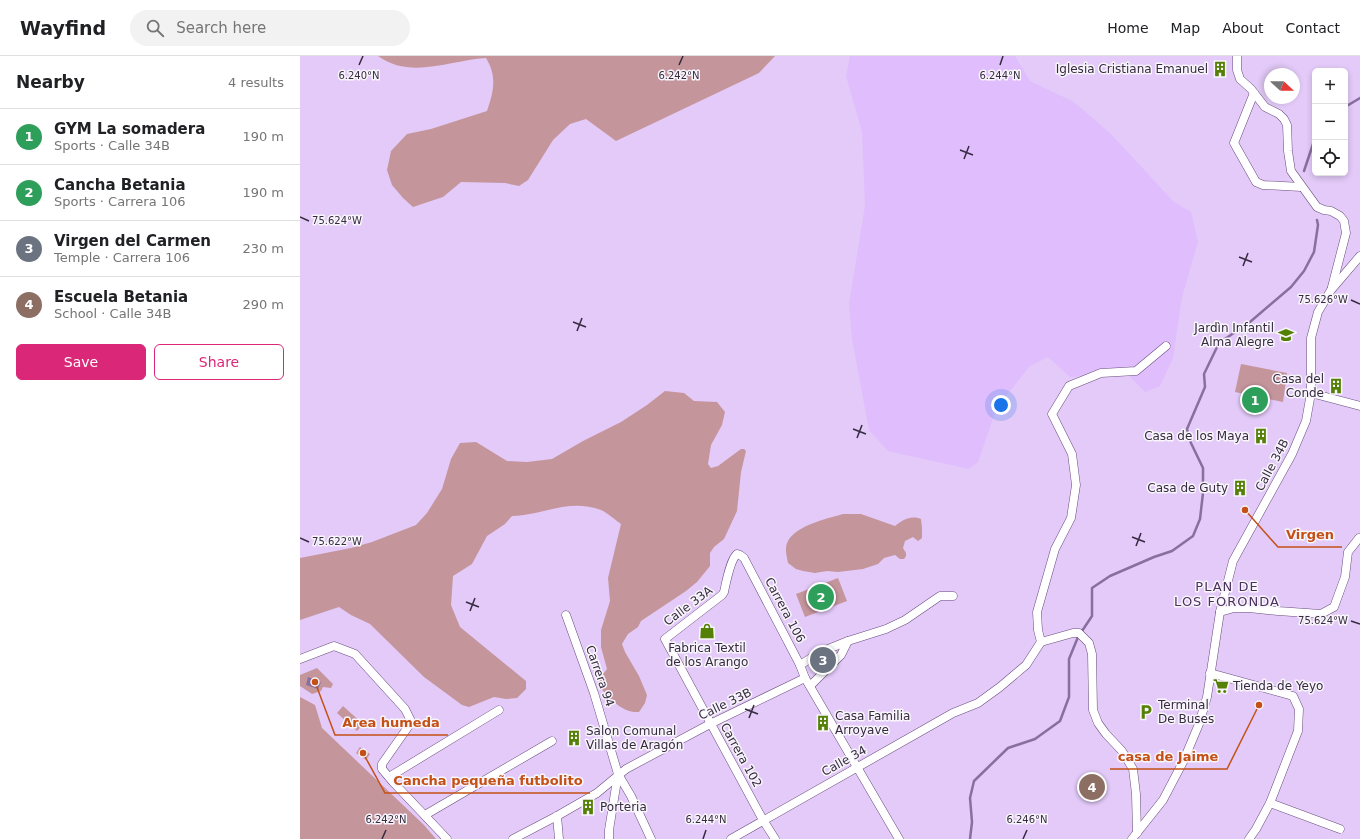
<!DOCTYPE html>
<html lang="en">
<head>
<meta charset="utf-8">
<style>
	:root { --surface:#fff; --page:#f2f2f2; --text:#202124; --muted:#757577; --line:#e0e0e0; --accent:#db2777 }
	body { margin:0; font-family:"DejaVu Sans",sans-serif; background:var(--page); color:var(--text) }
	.controls { position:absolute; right:12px; top:12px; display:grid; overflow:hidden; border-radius:6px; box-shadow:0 2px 6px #0003 }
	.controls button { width:36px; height:36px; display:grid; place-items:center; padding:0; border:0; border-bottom:1px solid var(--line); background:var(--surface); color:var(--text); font:20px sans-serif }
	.compass { position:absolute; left:964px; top:12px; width:36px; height:36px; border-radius:50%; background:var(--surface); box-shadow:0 2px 6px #0003; rotate:111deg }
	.you { position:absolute; left:701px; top:349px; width:14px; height:14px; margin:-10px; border:3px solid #fff; border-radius:50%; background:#1a73e8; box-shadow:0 0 0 6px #1a73e833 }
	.badge { display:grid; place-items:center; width:26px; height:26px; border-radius:50%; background:var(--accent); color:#fff; font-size:13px; font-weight:700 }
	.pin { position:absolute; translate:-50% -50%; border:2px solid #fff; box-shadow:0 1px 4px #0006 }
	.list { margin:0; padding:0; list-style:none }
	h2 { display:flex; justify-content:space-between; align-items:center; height:52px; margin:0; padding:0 16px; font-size:17px }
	h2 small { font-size:13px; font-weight:400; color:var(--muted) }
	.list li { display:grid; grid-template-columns:26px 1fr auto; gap:12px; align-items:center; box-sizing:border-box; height:56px; padding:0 16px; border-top:1px solid var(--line) }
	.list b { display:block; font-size:15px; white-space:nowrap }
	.list p { margin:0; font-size:13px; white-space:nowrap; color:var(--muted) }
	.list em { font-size:13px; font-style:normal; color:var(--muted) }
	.actions { display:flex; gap:8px; padding:12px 16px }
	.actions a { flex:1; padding:9px 0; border:1px solid var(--accent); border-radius:6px; text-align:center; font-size:14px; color:var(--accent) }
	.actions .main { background:var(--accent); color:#fff }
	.icon { flex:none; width:22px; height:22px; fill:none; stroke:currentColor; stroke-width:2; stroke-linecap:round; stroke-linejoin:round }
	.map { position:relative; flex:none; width:1060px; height:783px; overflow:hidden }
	header { display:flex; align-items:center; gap:24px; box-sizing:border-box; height:56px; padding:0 20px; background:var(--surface); border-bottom:1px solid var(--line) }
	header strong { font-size:19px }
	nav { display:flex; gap:22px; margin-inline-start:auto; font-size:14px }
	.search { width:280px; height:36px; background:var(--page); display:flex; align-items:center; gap:10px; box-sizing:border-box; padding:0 14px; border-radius:22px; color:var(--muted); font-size:15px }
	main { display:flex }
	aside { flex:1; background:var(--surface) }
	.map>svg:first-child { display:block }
</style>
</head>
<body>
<header>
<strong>Wayfind</strong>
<div class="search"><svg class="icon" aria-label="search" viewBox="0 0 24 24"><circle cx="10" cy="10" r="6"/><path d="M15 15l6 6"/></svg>Search here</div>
<nav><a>Home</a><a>Map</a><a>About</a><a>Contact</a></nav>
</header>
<main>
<aside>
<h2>Nearby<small>4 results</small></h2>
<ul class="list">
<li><span class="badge" style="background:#2e9e5b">1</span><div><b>GYM La somadera</b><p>Sports · Calle 34B</p></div><em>190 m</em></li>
<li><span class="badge" style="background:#2e9e5b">2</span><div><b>Cancha Betania</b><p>Sports · Carrera 106</p></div><em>190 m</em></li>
<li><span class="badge" style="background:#6b7280">3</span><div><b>Virgen del Carmen</b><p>Temple · Carrera 106</p></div><em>230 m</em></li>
<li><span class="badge" style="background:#8d6e63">4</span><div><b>Escuela Betania</b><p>School · Calle 34B</p></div><em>290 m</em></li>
</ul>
<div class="actions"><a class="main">Save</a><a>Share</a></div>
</aside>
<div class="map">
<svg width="1060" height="783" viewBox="0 0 1060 783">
	<rect width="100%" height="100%" fill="#e3caf8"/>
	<path fill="#e0bdfc" d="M 550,0 L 715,0 L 730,25 L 774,46 L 811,78 L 873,145 L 891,156 L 898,186 L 882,241 L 873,302 L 860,330 L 845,336 L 826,317 L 770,321 L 748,301 L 730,310 L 697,351 L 678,406 L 669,413 L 588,395 L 569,374 L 552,283 L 549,248 L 565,150 L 562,76 L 546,20 Z"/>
	<g fill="#c5959c">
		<path d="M 78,0 L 475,0 L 459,17 L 316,85 L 286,63 L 270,68 L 253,84 L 228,124 L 219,130 L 205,127 L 161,126 L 143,141 L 113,151 L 103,142 L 92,129 L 87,114 L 91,95 L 107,78 L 131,73 L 187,55 C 194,35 197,20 186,2 C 150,4 111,24 78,0 Z"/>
		<path d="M 941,308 L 987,317 L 983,346 L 935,336 Z"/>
		<path d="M 365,335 L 384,337 L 394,345 L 417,346 L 425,356 L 422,369 L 411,389 L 408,408 L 411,412 L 418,410 L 441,393 L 444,393 L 446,395 L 441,416 L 437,455 L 424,483 L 414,491 L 410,497 L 410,510 L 397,526 L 386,535 L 341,565 L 338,571 L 328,578 L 322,588 L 325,596 L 339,620 L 347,639 L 345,647 L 339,656 C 336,656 332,656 329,655 C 320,652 301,638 300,627 C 300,621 304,617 307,613 L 301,591 L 301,574 L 310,545 L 308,522 L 321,468 C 315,464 308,457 301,454 C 268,442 244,459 212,460 L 205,468 L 187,480 L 172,508 L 153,520 L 151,549 L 160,571 L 226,625 L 226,633 L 217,642 L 206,643 L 194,641 L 169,651 L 162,649 L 124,621 L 70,568 L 51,559 L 39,551 L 0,564 L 0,502 L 51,492 L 72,486 L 116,469 L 127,457 L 142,433 L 151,403 L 160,387 L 176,386 L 207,405 L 227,406 L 252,403 L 283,385 L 321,366 L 347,349 Z"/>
		<path d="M 543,458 L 561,458 L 595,470 C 603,464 610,459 621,463 L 622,472 L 622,482 L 618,485 L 613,481 L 605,485 L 603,492 L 606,497 L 606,500 L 604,503 L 600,503 L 595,499 L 584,502 L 578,508 L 563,513 L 538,516 L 527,515 L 515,517 L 503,515 L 496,513 L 488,507 C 487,501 484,492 488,485 C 497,469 526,463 543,458 Z"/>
		<path d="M 538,522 L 547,545 L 505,561 L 496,538 Z"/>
		<path d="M 17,612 L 33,628 L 31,632 L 23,631 L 21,635 L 12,638 L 0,630 L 0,619 Z"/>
		<path d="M 0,641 L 15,649 L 22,672 L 124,769 L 136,783 L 0,783 Z"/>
		<path d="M 43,650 L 63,668 L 57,675 L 37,657 Z"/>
		<path d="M 60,691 L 70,698 L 66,704 L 56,697 Z"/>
	</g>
	<path fill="#896e9f" d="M 8,621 L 21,626 L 18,633 L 6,629 Z"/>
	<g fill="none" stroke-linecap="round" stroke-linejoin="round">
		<g stroke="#896e9f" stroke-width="2.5">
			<path d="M 1045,51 L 1060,42"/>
			<path d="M 1004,115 L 1015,82"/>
			<path d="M 670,783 L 672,766 L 670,742 L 674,725 L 708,692 L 735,683 L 760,665 L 769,641 L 769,603 L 778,581 L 792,560 L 792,532 L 810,520 L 854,501 L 872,495 L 893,480 L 900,463 L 903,437 L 903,412 L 890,385 L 887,373 L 905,331 L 904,318 L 919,287 L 950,266 L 991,231 L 1004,215 L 1014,196 L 1018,169 L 1017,164"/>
		</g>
		<defs>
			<g id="street">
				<path d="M 937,0 L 937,14 L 940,23 L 951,33 L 965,51 L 979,58 L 984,63 L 987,69 L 988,95 L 991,115 L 1017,151 L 1024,154 L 1031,155 L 1040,160 L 1044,165 L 1046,177 L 1032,231"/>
				<path d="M 954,37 L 934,87 L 956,126 L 963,129 L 1001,131"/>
				<path d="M 1011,337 L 1060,350"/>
				<path d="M 920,556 L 934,552 L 949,552 L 978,555 L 1021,558 L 1034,551 L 1045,521 L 1048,496 L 1059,482"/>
				<path d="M 266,559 L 294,637 L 318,718 L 309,774 L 309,783"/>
				<path d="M 0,603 L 34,590 L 55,598 L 105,653 L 110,663 L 108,671 L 82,708 L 82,713 L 93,726 L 147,783"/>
				<path d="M 500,609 L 521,596 L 548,585"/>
				<path d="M 910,617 L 993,640 L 999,653 L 998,675 L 970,747 L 956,773 L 949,783"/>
				<path d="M 510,630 L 541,599 L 548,585 L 586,573 L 605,564 L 640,540 L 653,540"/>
				<path d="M 318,718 L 331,740 L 351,783"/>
				<path d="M 89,721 L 199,654"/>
				<path d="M 970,747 L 1040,773"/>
				<path d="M 125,759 L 252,685"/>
				<path d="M 257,760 L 259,783"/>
				<path d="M 837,777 L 836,738 L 833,713 L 822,695 L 806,678 L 798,667 L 793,654 L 792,598 L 789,587 L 779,577 L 773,577 L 741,586 L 738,574 L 737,556 L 755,493 L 771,462 L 776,429 L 772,398 L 752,358 L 769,330 L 801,317 L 836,315 L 866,290"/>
				<path d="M 213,783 L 257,760 L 297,737 L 326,713 L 410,668 L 505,622"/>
				<path d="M 431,783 L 653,657 L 678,647 L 700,631 L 726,609 L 741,586"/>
				<path d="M 475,783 L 463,764 L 365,583 L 422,539 L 424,536 C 426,527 430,504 437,498 L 440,499 L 444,502 L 500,609 L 505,622 L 599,783"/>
				<path d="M 832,783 L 863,744 L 883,706 L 899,668 L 907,641 L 920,556 L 933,505 L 992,398 L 1006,365 L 1011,337 L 1011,282 L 1018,256 L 1031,234 L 1060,200"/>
			</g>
		</defs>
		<use href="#street" stroke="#694d7e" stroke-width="9"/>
		<use href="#street" stroke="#fff" stroke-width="8"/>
	</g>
	<path fill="none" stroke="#362a40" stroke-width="1.5" d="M 59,9 L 63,0M 379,9 L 383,0M 700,9 L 703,0M 660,94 L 673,99M 664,103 L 669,90M 0,161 L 9,165M 939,201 L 952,206M 943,210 L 948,197M 1051,244 L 1060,248M 273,266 L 286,271M 277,275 L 282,262M 553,373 L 566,378M 557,382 L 562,369M 832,481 L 845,486M 0,482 L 9,486M 836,490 L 841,477M 166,546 L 179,551M 170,555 L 175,542M 1051,565 L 1060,568M 445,653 L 458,658M 449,662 L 454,649M 82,783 L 86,774M 403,783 L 406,774M 723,783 L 727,774"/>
	<defs>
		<symbol id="building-bare" viewBox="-9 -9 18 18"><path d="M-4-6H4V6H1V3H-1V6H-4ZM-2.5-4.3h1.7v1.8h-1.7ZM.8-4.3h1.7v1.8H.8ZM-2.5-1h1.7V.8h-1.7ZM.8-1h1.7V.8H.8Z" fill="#558006" stroke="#f8f5fb" stroke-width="2.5" paint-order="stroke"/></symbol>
		<symbol id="school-bare" viewBox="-9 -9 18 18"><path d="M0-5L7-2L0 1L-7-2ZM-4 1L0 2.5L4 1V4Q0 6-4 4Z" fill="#558006" stroke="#f8f5fb" stroke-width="2.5" paint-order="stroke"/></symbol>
		<symbol id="shop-bare" viewBox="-9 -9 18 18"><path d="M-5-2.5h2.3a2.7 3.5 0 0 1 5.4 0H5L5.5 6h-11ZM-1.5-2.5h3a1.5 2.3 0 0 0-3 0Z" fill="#558006" stroke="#f8f5fb" stroke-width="2.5" paint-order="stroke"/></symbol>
		<symbol id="supermarket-bare" viewBox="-9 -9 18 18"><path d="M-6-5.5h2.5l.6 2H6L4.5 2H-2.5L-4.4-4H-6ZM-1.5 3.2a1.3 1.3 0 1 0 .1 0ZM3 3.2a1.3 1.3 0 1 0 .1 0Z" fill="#558006" stroke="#f8f5fb" stroke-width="2.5" paint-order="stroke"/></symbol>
		<symbol id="parking-bare" viewBox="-9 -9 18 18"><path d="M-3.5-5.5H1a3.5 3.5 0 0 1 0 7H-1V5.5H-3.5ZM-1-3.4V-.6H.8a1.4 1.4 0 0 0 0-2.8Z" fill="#558006" stroke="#f8f5fb" stroke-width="2.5" paint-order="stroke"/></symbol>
	</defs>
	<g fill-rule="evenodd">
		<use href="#building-bare" x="909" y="2" width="22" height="22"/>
		<use href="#school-bare" x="975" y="268" width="22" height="22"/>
		<use href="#building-bare" x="1025" y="319" width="22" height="22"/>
		<use href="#building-bare" x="950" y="369" width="22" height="22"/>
		<use href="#building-bare" x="929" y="421" width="22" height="22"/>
		<use href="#shop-bare" x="396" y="564" width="22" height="22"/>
		<use href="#supermarket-bare" x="910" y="619" width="22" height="22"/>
		<use href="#parking-bare" x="835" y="645" width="22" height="22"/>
		<use href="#building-bare" x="512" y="656" width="22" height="22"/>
		<use href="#building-bare" x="263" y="671" width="22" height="22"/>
		<use href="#building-bare" x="277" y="740" width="22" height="22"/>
	</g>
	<g text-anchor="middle" stroke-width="3" stroke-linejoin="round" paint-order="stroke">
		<g font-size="12" fill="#362a40" stroke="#f8f5fb" text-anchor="end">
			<text x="908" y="17">Iglesia Cristiana Emanuel</text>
			<text x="974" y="276">Jardìn Infantil<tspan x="974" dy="14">Alma Alegre</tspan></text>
			<text x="1024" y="327">Casa del<tspan x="1024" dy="14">Conde</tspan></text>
			<text x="949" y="384">Casa de los Maya</text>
			<text x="928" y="436">Casa de Guty</text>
			<text x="407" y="596" text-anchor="middle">Fabrica Textil<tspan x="407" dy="14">de los Arango</tspan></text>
			<text x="933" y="634" text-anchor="start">Tienda de Yeyo</text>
			<text x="858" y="653" text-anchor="start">Terminal<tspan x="858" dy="14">De Buses</tspan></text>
			<text x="535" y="664" text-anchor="start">Casa Familia<tspan x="535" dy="14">Arroyave</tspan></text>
			<text x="286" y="679" text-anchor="start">Salon Comunal<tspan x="286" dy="14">Villas de Aragón</tspan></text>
			<text x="300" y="755" text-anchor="start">Porteria</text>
		</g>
		<g font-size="12" fill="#362a40" stroke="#f8f5fb">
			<text transform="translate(972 409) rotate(-62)" y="4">Calle 34B</text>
			<text transform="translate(388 550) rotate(-37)" y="4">Calle 33A</text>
			<text transform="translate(485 554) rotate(62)" y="4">Carrera 106</text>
			<text transform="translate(300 620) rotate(71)" y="4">Carrera 94</text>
			<text transform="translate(425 648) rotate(-26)" y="4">Calle 33B</text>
			<text transform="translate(441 699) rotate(61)" y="4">Carrera 102</text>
			<text transform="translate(544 705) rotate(-29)" y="4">Calle 34</text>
		</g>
		<g font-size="13" letter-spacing="1" fill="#4c3160" stroke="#f8f5fb">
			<text x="927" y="535">PLAN DE<tspan x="927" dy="15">LOS FORONDA</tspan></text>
		</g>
	</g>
	<g font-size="10" text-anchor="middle" fill="#362a40" stroke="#f8f5fb" stroke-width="3" stroke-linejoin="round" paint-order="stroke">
		<text x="59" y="23">6.240°N</text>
		<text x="379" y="23">6.242°N</text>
		<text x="700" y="23">6.244°N</text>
		<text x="37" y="168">75.624°W</text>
		<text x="1023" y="247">75.626°W</text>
		<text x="37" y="489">75.622°W</text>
		<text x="1023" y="568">75.624°W</text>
		<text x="86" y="767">6.242°N</text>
		<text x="406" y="767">6.244°N</text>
		<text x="727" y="767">6.246°N</text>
	</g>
	<path fill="none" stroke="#c45016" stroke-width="1.5" d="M945 454L978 491H1042M15 626L35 679H148M959 649L927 713H810M63 697L85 737H290"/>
	<g fill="#c45016" stroke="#f8f5fb" stroke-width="1.5">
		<circle cx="945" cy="454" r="4"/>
		<circle cx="15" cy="626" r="4"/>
		<circle cx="959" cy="649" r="4"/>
		<circle cx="63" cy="697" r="4"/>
	</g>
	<g font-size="13" text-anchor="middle" font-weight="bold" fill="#c45016" stroke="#f8f5fb" stroke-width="3" stroke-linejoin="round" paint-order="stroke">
		<text x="1010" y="483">Virgen</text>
		<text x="91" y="671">Area humeda</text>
		<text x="868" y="705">casa de Jaime</text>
		<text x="188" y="729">Cancha pequeña futbolito</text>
	</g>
</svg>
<div class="controls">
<button>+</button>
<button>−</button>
<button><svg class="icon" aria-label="locate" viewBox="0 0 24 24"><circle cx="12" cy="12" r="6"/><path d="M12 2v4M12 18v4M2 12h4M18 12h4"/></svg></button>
</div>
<svg class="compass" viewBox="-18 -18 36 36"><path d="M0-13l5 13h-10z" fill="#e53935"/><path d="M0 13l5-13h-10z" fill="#757577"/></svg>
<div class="you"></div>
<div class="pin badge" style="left:955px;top:344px;background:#2e9e5b">1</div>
<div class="pin badge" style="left:521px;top:541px;background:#2e9e5b">2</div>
<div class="pin badge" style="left:523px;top:604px;background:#6b7280">3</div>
<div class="pin badge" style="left:792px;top:731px;background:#8d6e63">4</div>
</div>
</main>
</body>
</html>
